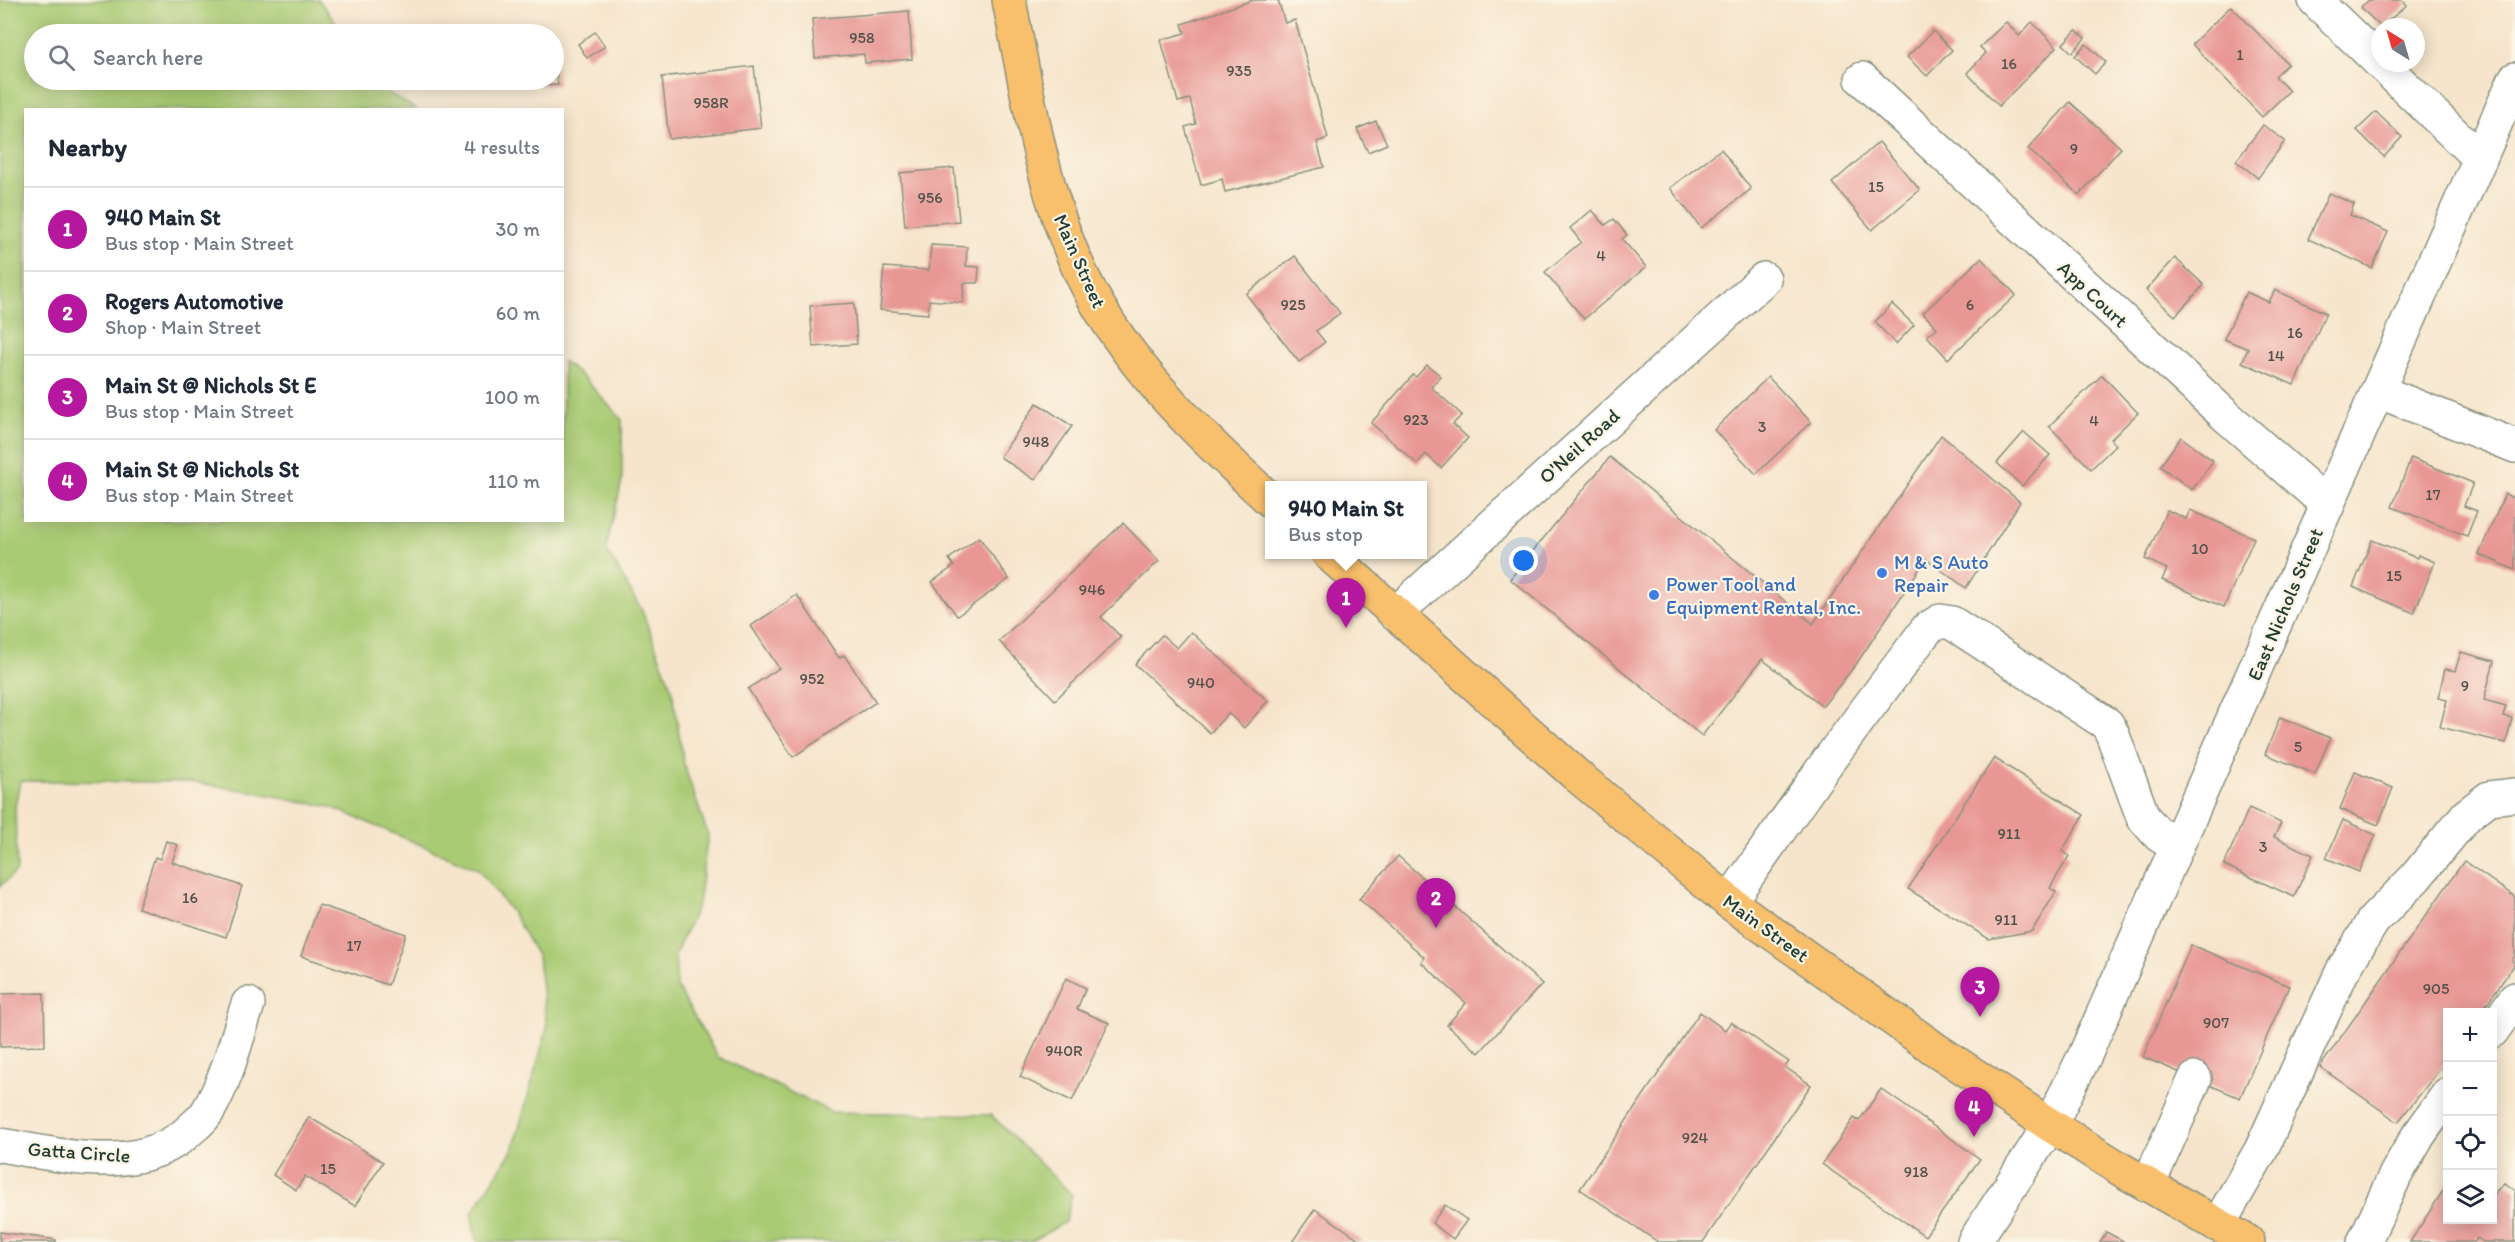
<!DOCTYPE html>
<html lang="en">
<head>
<meta charset="utf-8">
<style>
	:root { --surface:#fff; --page:#f6f6f7; --text:#1f2937; --muted:#747a83; --line:#e0e1e3; --accent:#b5179e }
	body { margin:0; font-family:Itim,sans-serif; background:var(--page); color:var(--text) }
	.controls { position:absolute; right:18px; bottom:18px; display:grid; overflow:hidden; border-radius:0px; box-shadow:0 3px 15px #0003 }
	.controls button { width:54px; height:54px; display:grid; place-items:center; padding:0; border:0; border-bottom:2px solid var(--line); background:var(--surface); color:var(--text); font:30px sans-serif }
	.compass { position:absolute; left:2371px; top:18px; width:54px; height:54px; border-radius:50%; background:var(--surface); box-shadow:0 3px 15px #0003; rotate:323deg }
	.you { position:absolute; left:1524px; top:561px; width:21px; height:21px; margin:-15px; border:4px solid #fff; border-radius:50%; background:#1a73e8; box-shadow:0 0 0 9px #1a73e833 }
	.badge { display:grid; place-items:center; width:39px; height:39px; border-radius:50%; background:var(--accent); color:#fff; font-size:20px; font-weight:700 }
	.pin { position:absolute; translate:-50% -50px; filter:drop-shadow(0 2px 3px #0008) }
	.pin::after { content:''; position:absolute; top:32px; width:21px; height:18px; background:inherit; clip-path:polygon(0 0,100% 0,50% 100%) }
	.popup { position:absolute; left:1265px; top:481px; width:162px; height:78px; box-sizing:border-box; display:grid; place-content:center; border-radius:0px; background:var(--surface); filter:drop-shadow(0 2px 4px #0005); font-size:20px; white-space:nowrap; color:var(--muted) }
	.popup b { font-size:22px; color:var(--text) }
	.popup::after { content:''; position:absolute; left:50%; top:100%; margin-left:-12px; border:12px solid transparent; border-top-color:var(--surface) }
	.list { margin:0; padding:0; list-style:none }
	h2 { display:flex; justify-content:space-between; align-items:center; height:78px; margin:0; padding:0 24px; font-size:26px }
	h2 small { font-size:20px; font-weight:400; color:var(--muted) }
	.list li { display:grid; grid-template-columns:39px 1fr auto; gap:18px; align-items:center; box-sizing:border-box; height:84px; padding:0 24px; border-top:2px solid var(--line) }
	.list b { display:block; font-size:22px; white-space:nowrap }
	.list p { margin:0; font-size:20px; white-space:nowrap; color:var(--muted) }
	.list em { font-size:20px; font-style:normal; color:var(--muted) }
	.icon { flex:none; width:33px; height:33px; fill:none; stroke:currentColor; stroke-width:2; stroke-linecap:round; stroke-linejoin:round }
	.map { position:relative; flex:none; width:2515px; height:1242px; overflow:hidden }
	.search { position:absolute; background:var(--surface); box-shadow:0 3px 15px #0003; left:24px; top:24px; width:540px; height:66px; display:flex; align-items:center; gap:15px; box-sizing:border-box; padding:0 21px; border-radius:33px; color:var(--muted); font-size:22px }
	.panel { position:absolute; background:var(--surface); box-shadow:0 3px 15px #0003; left:24px; top:108px; width:540px; height:414px; border-radius:0px }
	.map>svg:first-child { display:block }
</style>
</head>
<body>
<div class="map">
<svg width="2515" height="1242" viewBox="0 0 2515 1242">
	<rect width="100%" height="100%" fill="#fcf5e5"/>
	<filter id="ink" filterUnits="userSpaceOnUse"><feTurbulence type="fractalNoise" baseFrequency=".0167" numOctaves="2"/><feDisplacementMap in="SourceGraphic" scale="12" xChannelSelector="R" yChannelSelector="G"/><feConvolveMatrix kernelMatrix="1 2 1 2 8 2 1 2 1" color-interpolation-filters="sRGB"/></filter>
	<filter id="wash" filterUnits="userSpaceOnUse"><feTurbulence type="fractalNoise" baseFrequency=".008" numOctaves="4" result="noise"/><feDisplacementMap in="SourceGraphic" scale="24" xChannelSelector="R" yChannelSelector="G"/><feGaussianBlur stdDeviation="1.35" result="paint"/><feColorMatrix in="noise" values="0 0 0 0 0 0 0 0 0 0 0 0 0 0 0 0 0 1.4 0 .05"/><feComposite in="paint" operator="in"/></filter>
	<g filter="url(#wash)">
		<rect width="100%" height="100%" fill="#f6e5cc"/>
		<path fill="#a9cb73" stroke="#648454" stroke-width="1.5" d="M 0,0 L 319,0 L 345,34 L 34,34 L 34,80 L 379,80 L 387,92 L 416,109 L 26,110 L 26,520 L 562,520 L 563,361 L 586,380 L 622,420 L 622,481 L 606,549 L 642,611 L 672,689 L 684,765 L 708,835 L 698,904 L 675,955 L 677,987 L 718,1057 L 831,1112 L 991,1115 L 1072,1195 L 1065,1222 L 1031,1242 L 478,1242 L 475,1239 L 472,1213 L 513,1149 L 547,1029 L 538,957 L 513,914 L 478,869 L 331,807 L 249,791 L 190,782 L 20,781 L 15,807 L 17,871 L 0,886 Z"/>
		<g id="blocks">
			<g fill="#e89794">
				<path d="M 1253,0 L 1278,0 L 1285,23 L 1295,20 L 1328,138 L 1317,142 L 1324,167 L 1225,192 L 1222,179 L 1201,185 L 1185,127 L 1196,124 L 1190,99 L 1178,102 L 1161,40 L 1185,33 L 1182,24 Z"/>
				<path d="M 2369,0 L 2402,0 L 2407,5 L 2381,27 L 2361,8 Z"/>
				<path d="M 2231,6 L 2288,64 L 2275,76 L 2289,91 L 2262,117 L 2192,44 Z"/>
				<path d="M 909,11 L 912,59 L 865,63 L 864,54 L 815,58 L 812,19 Z"/>
				<path d="M 2006,22 L 2019,36 L 2032,22 L 2057,47 L 1999,106 L 1967,73 L 1986,53 L 1980,47 Z"/>
				<path d="M 2076,30 L 2085,38 L 2072,53 L 2063,44 Z"/>
				<path d="M 1933,31 L 1952,50 L 1927,76 L 1907,57 Z"/>
				<path d="M 595,32 L 605,46 L 587,58 L 578,44 Z"/>
				<path d="M 2086,44 L 2106,62 L 2095,74 L 2075,56 Z"/>
				<path d="M 554,55 L 558,85 L 543,86 L 542,80 L 554,80 Z"/>
				<path d="M 754,66 L 761,128 L 669,139 L 662,77 Z"/>
				<path d="M 2070,102 L 2121,148 L 2079,195 L 2028,149 Z"/>
				<path d="M 2376,112 L 2402,137 L 2384,157 L 2357,130 Z"/>
				<path d="M 1376,121 L 1387,144 L 1368,152 L 1357,129 Z"/>
				<path d="M 2263,125 L 2285,141 L 2258,178 L 2236,161 Z"/>
				<path d="M 1879,142 L 1920,190 L 1872,230 L 1832,183 Z"/>
				<path d="M 1721,149 L 1751,189 L 1701,228 L 1670,188 Z"/>
				<path d="M 954,168 L 959,221 L 905,226 L 900,173 Z"/>
				<path d="M 2329,193 L 2354,204 L 2350,215 L 2388,232 L 2372,268 L 2308,239 Z"/>
				<path d="M 1592,210 L 1605,225 L 1614,219 L 1627,235 L 1622,239 L 1646,267 L 1584,319 L 1545,272 L 1581,242 L 1570,228 Z"/>
				<path d="M 931,245 L 967,247 L 966,266 L 979,267 L 978,283 L 964,283 L 963,303 L 929,300 L 928,314 L 880,310 L 884,267 L 929,270 Z"/>
				<path d="M 1295,256 L 1340,313 L 1316,331 L 1325,342 L 1299,362 L 1246,294 Z"/>
				<path d="M 1981,258 L 2016,295 L 1948,359 L 1927,336 L 1937,328 L 1923,313 Z"/>
				<path d="M 2175,258 L 2204,285 L 2175,316 L 2146,290 Z"/>
				<path d="M 2275,290 L 2326,313 L 2294,385 L 2242,362 L 2248,349 L 2224,339 L 2246,292 L 2269,302 Z"/>
				<path d="M 854,303 L 857,344 L 813,347 L 810,306 Z"/>
				<path d="M 1892,304 L 1914,325 L 1896,344 L 1875,322 Z"/>
				<path d="M 1427,365 L 1441,376 L 1431,387 L 1462,415 L 1453,424 L 1468,438 L 1441,468 L 1426,454 L 1417,464 L 1371,423 L 1413,375 L 1416,377 Z"/>
				<path d="M 2102,375 L 2138,413 L 2111,439 L 2116,445 L 2091,469 L 2049,426 Z"/>
				<path d="M 1768,377 L 1811,422 L 1756,474 L 1714,430 Z"/>
				<path d="M 1037,403 L 1072,426 L 1035,480 L 1000,457 Z"/>
				<path d="M 2024,432 L 2050,455 L 2022,486 L 1997,463 Z"/>
				<path d="M 1941,435 L 2020,502 L 1966,588 L 1926,559 L 1857,663 L 1823,706 L 1762,659 L 1702,736 L 1510,579 L 1610,457 L 1813,624 Z"/>
				<path d="M 2181,437 L 2213,461 L 2192,490 L 2160,466 Z"/>
				<path d="M 2411,458 L 2473,483 L 2464,506 L 2477,511 L 2467,536 L 2392,507 Z"/>
				<path d="M 2505,494 L 2515,499 L 2515,570 L 2479,554 Z"/>
				<path d="M 2167,510 L 2186,519 L 2190,510 L 2254,538 L 2224,607 L 2162,580 L 2167,569 L 2145,559 Z"/>
				<path d="M 1123,523 L 1159,561 L 1101,617 L 1121,637 L 1055,700 L 999,641 Z"/>
				<path d="M 979,537 L 1009,579 L 957,616 L 932,582 L 954,566 L 949,559 Z"/>
				<path d="M 2372,540 L 2417,558 L 2418,555 L 2435,562 L 2414,613 L 2353,587 Z"/>
				<path d="M 797,595 L 839,658 L 844,655 L 876,702 L 793,757 L 748,689 L 779,668 L 751,626 Z"/>
				<path d="M 1191,632 L 1268,701 L 1244,728 L 1228,713 L 1210,733 L 1135,664 L 1162,635 L 1177,648 Z"/>
				<path d="M 2461,652 L 2494,661 L 2484,700 L 2506,706 L 2503,716 L 2512,718 L 2506,743 L 2440,727 L 2447,700 L 2438,698 L 2445,669 L 2455,671 Z"/>
				<path d="M 2280,717 L 2330,738 L 2315,774 L 2265,754 Z"/>
				<path d="M 1994,758 L 2084,815 L 2062,851 L 2069,856 L 2050,888 L 2056,892 L 2032,931 L 1989,939 L 1908,889 Z"/>
				<path d="M 2355,772 L 2393,788 L 2378,825 L 2340,809 Z"/>
				<path d="M 2249,808 L 2281,823 L 2274,837 L 2313,855 L 2294,897 L 2224,865 Z"/>
				<path d="M 2343,820 L 2376,835 L 2359,872 L 2326,858 Z"/>
				<path d="M 166,841 L 178,845 L 172,862 L 242,886 L 226,937 L 138,908 L 155,857 L 160,859 Z"/>
				<path d="M 1398,856 L 1542,984 L 1479,1053 L 1447,1025 L 1466,1003 L 1421,962 L 1424,957 L 1359,899 Z"/>
				<path d="M 2464,861 L 2515,897 L 2515,956 L 2512,960 L 2515,964 L 2481,1012 L 2448,1012 L 2448,1059 L 2398,1122 L 2320,1067 Z"/>
				<path d="M 319,905 L 406,934 L 388,985 L 301,956 Z"/>
				<path d="M 2191,945 L 2289,986 L 2240,1098 L 2143,1057 Z"/>
				<path d="M 1066,978 L 1086,988 L 1077,1009 L 1109,1023 L 1072,1101 L 1020,1077 Z"/>
				<path d="M 44,993 L 45,1046 L 0,1047 L 0,994 Z"/>
				<path d="M 1700,1012 L 1725,1030 L 1731,1022 L 1789,1062 L 1785,1067 L 1811,1085 L 1703,1242 L 1658,1242 L 1580,1189 Z"/>
				<path d="M 1881,1089 L 1980,1159 L 1925,1236 L 1822,1164 L 1854,1118 L 1859,1121 Z"/>
				<path d="M 309,1117 L 383,1162 L 355,1206 L 305,1176 L 296,1190 L 273,1175 Z"/>
				<path d="M 2448,1183 L 2448,1220 L 2492,1220 L 2492,1196 L 2504,1183 L 2515,1190 L 2515,1242 L 2483,1242 L 2477,1238 L 2475,1242 L 2410,1242 Z"/>
				<path d="M 1445,1205 L 1467,1220 L 1453,1239 L 1432,1223 Z"/>
				<path d="M 1315,1209 L 1363,1242 L 1292,1242 Z"/>
				<path d="M 0,1232 L 56,1240 L 56,1242 L 0,1242 Z"/>
				<path d="M 2106,1232 L 2125,1242 L 2100,1242 Z"/>
			</g>
		</g>
	</g>
	<g filter="url(#ink)">
		<use href="#blocks" fill-opacity="0" stroke="#8a9180" stroke-width="1.5"/>
		<g fill="none" stroke-linecap="round" stroke-linejoin="round">
			<defs>
				<g id="minor">
					<path d="M 2315,0 L 2480,159"/>
					<path d="M 1862,79 L 2225,415 L 2328,505"/>
					<path d="M 2378,391 L 2515,446"/>
					<path d="M 1395,614 L 1764,279"/>
					<path d="M 1729,902 L 1828,761 L 1927,629 L 1940,621 L 1952,623 L 2107,724 L 2112,733 L 2143,817 L 2156,832 L 2177,846"/>
					<path d="M 2492,1031 L 2515,999"/>
					<path d="M 0,1145 C 63,1155 141,1178 192,1128 C 198,1123 204,1118 208,1111 C 227,1079 236,1040 248,1004"/>
					<path d="M 2148,1185 L 2195,1079"/>
					<path d="M 2218,1225 L 2261,1150 L 2342,972 L 2373,921 L 2415,878 L 2467,815 L 2489,798 L 2515,795"/>
					<path d="M 1974,1242 L 2050,1125 L 2085,1055 L 2515,79"/>
					<path d="M 2364,1242 L 2396,1174 L 2416,1139 L 2448,1094"/>
				</g>
				<g id="major">
					<path d="M 1009,0 C 1028,96 1044,207 1091,293 C 1135,374 1203,438 1270,500"/>
					<path d="M 1329,554 L 1575,774 L 1729,902 L 1935,1049 L 2050,1125 L 2122,1170 L 2248,1242"/>
				</g>
			</defs>
			<use href="#minor" stroke="#8a9180" stroke-width="36"/>
			<use href="#major" stroke="#8a9180" stroke-width="36"/>
			<use href="#minor" stroke="#fff" stroke-width="33"/>
			<use href="#major" stroke="#f8bf6c" stroke-width="33"/>
		</g>
	</g>
	<g fill="#3f7fe0" stroke="#fcf5e5" stroke-width="2">
		<circle cx="1882" cy="573" r="6"/>
		<circle cx="1654" cy="595" r="6"/>
	</g>
	<g text-anchor="middle" stroke-width="4.5" stroke-linejoin="round" paint-order="stroke">
		<g font-size="16" fill="#51544c">
			<text x="862" y="43">958</text>
			<text x="2240" y="60">1</text>
			<text x="2009" y="69">16</text>
			<text x="1239" y="76">935</text>
			<text x="711" y="108">958R</text>
			<text x="2074" y="154">9</text>
			<text x="1876" y="192">15</text>
			<text x="930" y="203">956</text>
			<text x="1601" y="261">4</text>
			<text x="1293" y="310">925</text>
			<text x="1970" y="310">6</text>
			<text x="2295" y="338">16</text>
			<text x="2276" y="361">14</text>
			<text x="1416" y="425">923</text>
			<text x="2094" y="426">4</text>
			<text x="1762" y="432">3</text>
			<text x="1036" y="447">948</text>
			<text x="2433" y="500">17</text>
			<text x="2200" y="554">10</text>
			<text x="2394" y="581">15</text>
			<text x="1092" y="595">946</text>
			<text x="812" y="684">952</text>
			<text x="1201" y="688">940</text>
			<text x="2465" y="691">9</text>
			<text x="2298" y="752">5</text>
			<text x="2009" y="839">911</text>
			<text x="2263" y="852">3</text>
			<text x="190" y="903">16</text>
			<text x="2006" y="925">911</text>
			<text x="354" y="951">17</text>
			<text x="2436" y="994">905</text>
			<text x="2216" y="1028">907</text>
			<text x="1064" y="1056">940R</text>
			<text x="1695" y="1143">924</text>
			<text x="328" y="1174">15</text>
			<text x="1916" y="1177">918</text>
		</g>
		<g font-size="20" fill="#1f3d34" stroke="#fcf5e5">
			<text transform="translate(1080 261) rotate(66)" y="7">Main Street</text>
			<text transform="translate(2093 294) rotate(43)" y="7">App Court</text>
			<text transform="translate(1579 446) rotate(-42)" y="7">O'Neil Road</text>
			<text transform="translate(2285 604) rotate(-67)" y="7">East Nichols Street</text>
			<text transform="translate(1766 928) rotate(36)" y="7">Main Street</text>
			<text transform="translate(79 1152) rotate(4)" y="7">Gatta Circle</text>
		</g>
		<g font-size="20" fill="#366cbe" stroke="#fcf5e5" text-anchor="start">
			<text x="1894" y="569">M &amp; S Auto<tspan x="1894" dy="23">Repair</tspan></text>
			<text x="1666" y="591">Power Tool and<tspan x="1666" dy="23">Equipment Rental, Inc.</tspan></text>
		</g>
	</g>
</svg>
<div class="controls">
<button>+</button>
<button>−</button>
<button><svg class="icon" aria-label="locate" viewBox="0 0 24 24"><circle cx="12" cy="12" r="6"/><path d="M12 2v4M12 18v4M2 12h4M18 12h4"/></svg></button>
<button><svg class="icon" aria-label="layers" viewBox="0 0 24 24"><path d="M12 4l9 5-9 5-9-5zM3 14l9 5 9-5"/></svg></button>
</div>
<svg class="compass" viewBox="-18 -18 36 36"><path d="M0-13l5 13h-10z" fill="#e53935"/><path d="M0 13l5-13h-10z" fill="#747a83"/></svg>
<div class="you"></div>
<div class="pin badge" style="left:1346px;top:628px">1</div>
<div class="popup"><b>940 Main St</b>Bus stop</div>
<div class="pin badge" style="left:1436px;top:928px">2</div>
<div class="pin badge" style="left:1980px;top:1017px">3</div>
<div class="pin badge" style="left:1974px;top:1137px">4</div>
<div class="search"><svg class="icon" aria-label="search" viewBox="0 0 24 24"><circle cx="10" cy="10" r="6"/><path d="M15 15l6 6"/></svg>Search here</div>
<section class="panel">
<h2>Nearby<small>4 results</small></h2>
<ul class="list">
<li><span class="badge">1</span><div><b>940 Main St</b><p>Bus stop · Main Street</p></div><em>30 m</em></li>
<li><span class="badge">2</span><div><b>Rogers Automotive</b><p>Shop · Main Street</p></div><em>60 m</em></li>
<li><span class="badge">3</span><div><b>Main St @ Nichols St E</b><p>Bus stop · Main Street</p></div><em>100 m</em></li>
<li><span class="badge">4</span><div><b>Main St @ Nichols St</b><p>Bus stop · Main Street</p></div><em>110 m</em></li>
</ul>
</section>
</div>
</body>
</html>
